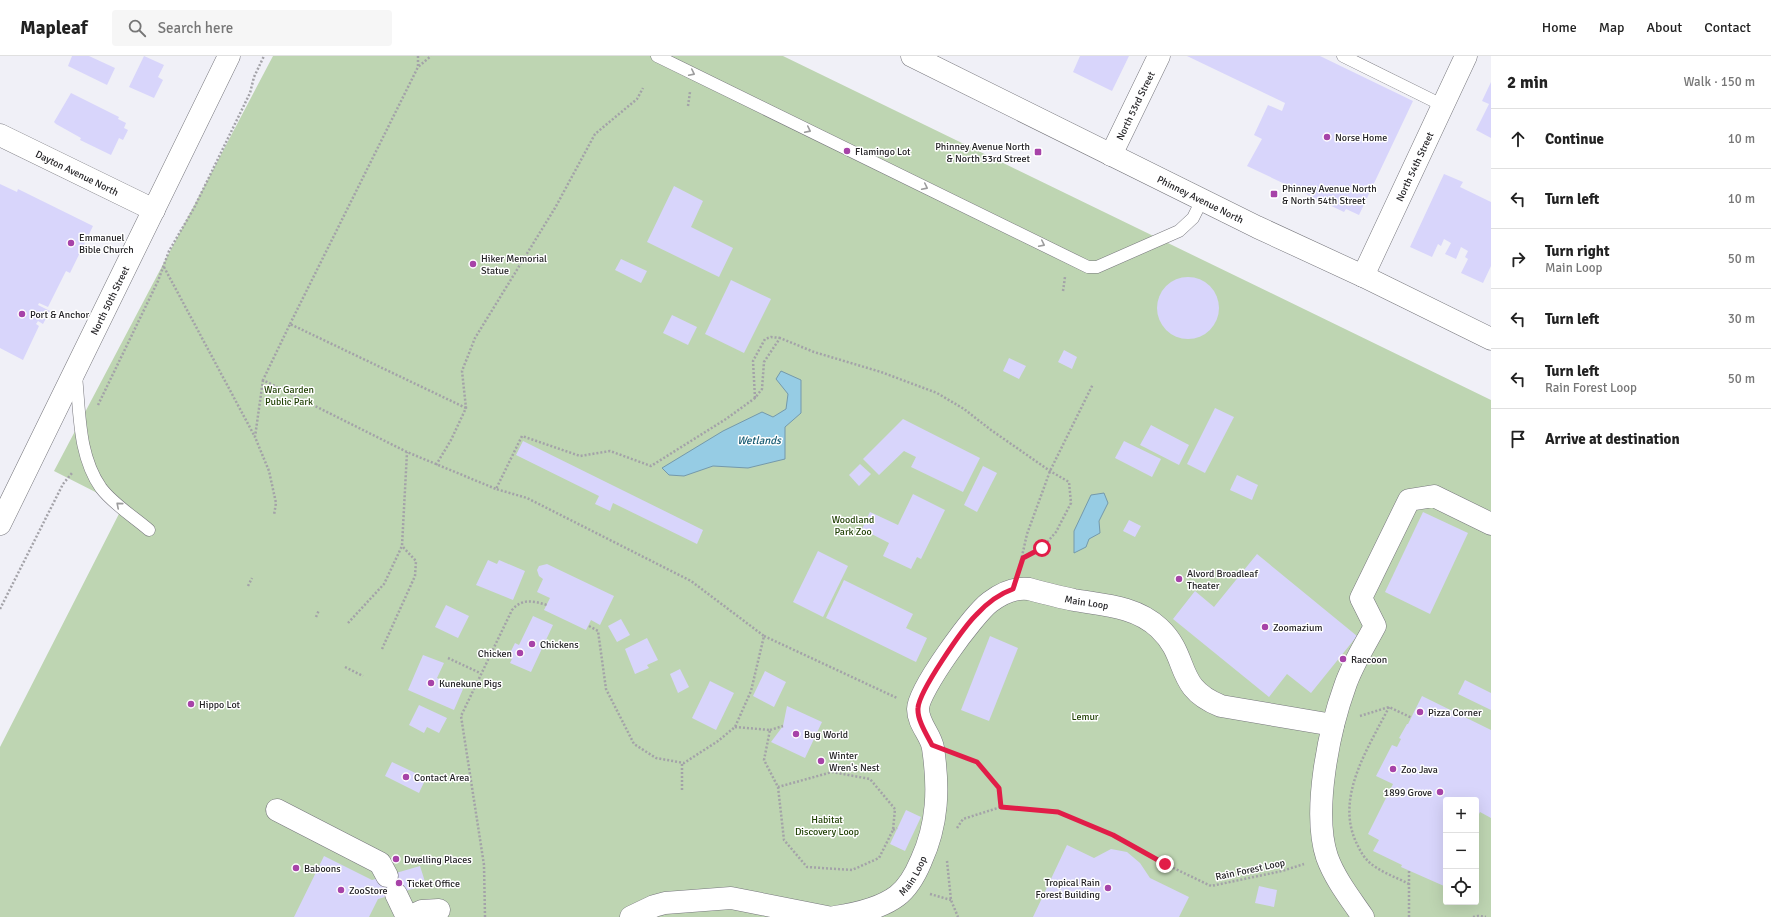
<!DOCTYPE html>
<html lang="en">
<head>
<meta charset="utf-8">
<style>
	:root { --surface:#fff; --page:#f6f6f6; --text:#222; --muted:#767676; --line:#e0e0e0 }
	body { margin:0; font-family:Signika,sans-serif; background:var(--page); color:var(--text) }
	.controls { position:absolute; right:12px; bottom:12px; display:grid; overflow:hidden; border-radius:4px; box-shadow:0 4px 16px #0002 }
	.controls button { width:36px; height:36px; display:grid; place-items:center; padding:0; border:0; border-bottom:1px solid var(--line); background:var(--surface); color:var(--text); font:20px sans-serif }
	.stop { position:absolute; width:12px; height:12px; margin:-9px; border:3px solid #e11d48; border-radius:50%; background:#fff }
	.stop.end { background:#e11d48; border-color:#fff; box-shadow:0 1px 4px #0008 }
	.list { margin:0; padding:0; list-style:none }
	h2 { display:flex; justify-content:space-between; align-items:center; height:52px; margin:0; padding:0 16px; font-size:17px }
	h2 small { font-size:13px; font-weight:400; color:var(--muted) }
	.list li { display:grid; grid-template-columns:26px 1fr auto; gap:12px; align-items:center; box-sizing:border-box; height:60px; padding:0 16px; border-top:1px solid var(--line) }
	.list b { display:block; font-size:15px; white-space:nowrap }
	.list p { margin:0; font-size:13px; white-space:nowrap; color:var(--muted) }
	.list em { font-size:13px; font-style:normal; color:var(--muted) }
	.icon { flex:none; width:22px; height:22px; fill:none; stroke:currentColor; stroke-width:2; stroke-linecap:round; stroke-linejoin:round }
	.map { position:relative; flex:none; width:1491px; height:861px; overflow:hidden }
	header { display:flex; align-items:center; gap:24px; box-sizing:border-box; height:56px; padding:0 20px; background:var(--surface); border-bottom:1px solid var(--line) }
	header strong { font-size:19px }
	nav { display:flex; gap:22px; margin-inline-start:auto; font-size:14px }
	.search { width:280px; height:36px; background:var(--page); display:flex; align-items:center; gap:10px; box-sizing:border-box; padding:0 14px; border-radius:4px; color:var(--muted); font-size:15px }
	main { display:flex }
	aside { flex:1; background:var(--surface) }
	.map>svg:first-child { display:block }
</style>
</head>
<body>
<header>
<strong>Mapleaf</strong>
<div class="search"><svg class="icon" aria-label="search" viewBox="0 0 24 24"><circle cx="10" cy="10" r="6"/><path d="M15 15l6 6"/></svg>Search here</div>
<nav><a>Home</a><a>Map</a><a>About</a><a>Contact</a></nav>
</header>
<main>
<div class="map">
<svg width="1491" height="861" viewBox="0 0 1491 861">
	<rect width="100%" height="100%" fill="#f0f0f7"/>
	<path fill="#bed5b2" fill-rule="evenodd" d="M 273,0 L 783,0 L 1491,344 L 1491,861 L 0,861 L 0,691 L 123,450 L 54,415 ZM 1446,744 L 1476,744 L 1476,846 L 1446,846 Z"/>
	<g fill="#96cce4" stroke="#7499ab">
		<path d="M 781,315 L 801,324 L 801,357 L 785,371 L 785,403 L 748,412 L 713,410 L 684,420 L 669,419 L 662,412 L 723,375 L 762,356 L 773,361 L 786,353 L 788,338 L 776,323 Z"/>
		<path d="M 1104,437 L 1108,447 L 1099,465 L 1100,477 L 1089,483 L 1086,491 L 1074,497 L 1074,475 L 1091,439 Z"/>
	</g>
	<g fill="#d8d5fb">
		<path d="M 72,0 L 89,0 L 115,12 L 107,29 L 68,10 Z"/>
		<path d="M 144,0 L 164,9 L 158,21 L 163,24 L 154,42 L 129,31 Z"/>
		<path d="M 1080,0 L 1129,0 L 1112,35 L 1073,16 Z"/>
		<path d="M 1187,0 L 1320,0 L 1413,45 L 1359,159 L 1346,153 L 1344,156 L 1247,110 L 1262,83 L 1254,79 L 1268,49 L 1282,55 L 1285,47 Z"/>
		<path d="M 1491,26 L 1491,82 L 1476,74 L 1489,48 L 1482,45 Z"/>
		<path d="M 71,37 L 119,61 L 118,63 L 126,67 L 124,72 L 128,74 L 123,84 L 119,82 L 111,99 L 80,84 L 81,82 L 56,68 L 54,66 Z"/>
		<path d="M 1444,118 L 1463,126 L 1460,131 L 1491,146 L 1491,210 L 1483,227 L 1461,217 L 1468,203 L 1465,201 L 1468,195 L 1461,191 L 1456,203 L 1445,198 L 1451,187 L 1444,183 L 1441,190 L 1438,188 L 1432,201 L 1410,191 Z"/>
		<path d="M 0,128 L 17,136 L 18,133 L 93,170 L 70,217 L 66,215 L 48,251 L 39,247 L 38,249 L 50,255 L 43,268 L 38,265 L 36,268 L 39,270 L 23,304 L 0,292 Z"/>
		<path d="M 674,130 L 703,145 L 691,171 L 733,192 L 719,221 L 647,186 Z"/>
		<path d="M 621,203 L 647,215 L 641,227 L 615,214 Z"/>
		<circle cx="1188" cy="252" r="31"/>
		<path d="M 731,224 L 771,243 L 744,297 L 705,278 Z"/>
		<path d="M 672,259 L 697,271 L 688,289 L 663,277 Z"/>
		<path d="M 1064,294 L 1077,301 L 1072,313 L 1058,306 Z"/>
		<path d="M 1009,302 L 1026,310 L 1019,323 L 1003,315 Z"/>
		<path d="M 1215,352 L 1234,361 L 1205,417 L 1187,408 Z"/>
		<path d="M 903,363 L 980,402 L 963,436 L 911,411 L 916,401 L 904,395 L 879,419 L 863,403 Z"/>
		<path d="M 1151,369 L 1189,389 L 1179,409 L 1140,389 Z"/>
		<path d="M 523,385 L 703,474 L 697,488 L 613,447 L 610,455 L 595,448 L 599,440 L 516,399 Z"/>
		<path d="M 1124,385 L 1161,403 L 1152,421 L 1115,402 Z"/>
		<path d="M 860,408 L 871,418 L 859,430 L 849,419 Z"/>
		<path d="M 983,410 L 997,417 L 977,456 L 964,449 Z"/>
		<path d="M 1237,419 L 1258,429 L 1252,444 L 1230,434 Z"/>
		<path d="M 913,438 L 945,454 L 921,503 L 917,501 L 911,513 L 883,500 L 889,487 L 862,473 L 870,456 L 898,469 Z"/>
		<path d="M 1423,456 L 1468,477 L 1430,558 L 1385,536 Z"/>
		<path d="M 1129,464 L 1141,470 L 1135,481 L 1123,475 Z"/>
		<path d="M 818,495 L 848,510 L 823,561 L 793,546 Z"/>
		<path d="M 1257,498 L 1357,580 L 1311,637 L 1287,618 L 1269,641 L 1173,563 L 1195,535 L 1214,551 Z"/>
		<path d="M 488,504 L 497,508 L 499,504 L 525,515 L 513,544 L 476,529 Z"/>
		<path d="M 547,508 L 614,540 L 600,569 L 591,564 L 586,574 L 544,554 L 550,542 L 537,536 L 543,523 L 539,520 L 537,514 L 539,510 Z"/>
		<path d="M 844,524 L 913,558 L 906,572 L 927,582 L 916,606 L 826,562 Z"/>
		<path d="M 446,549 L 469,560 L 458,582 L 435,571 Z"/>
		<path d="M 533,560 L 553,569 L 531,616 L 510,607 L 512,603 L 508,601 L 515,587 L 519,589 Z"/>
		<path d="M 621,563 L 630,579 L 617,586 L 608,570 Z"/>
		<path d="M 990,580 L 1018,592 L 989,665 L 961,654 Z"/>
		<path d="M 647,582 L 658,604 L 647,609 L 649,612 L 635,618 L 625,593 Z"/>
		<path d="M 423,599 L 444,607 L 437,622 L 463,633 L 454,654 L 408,634 Z"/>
		<path d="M 680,613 L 689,631 L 678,637 L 670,618 Z"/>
		<path d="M 765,615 L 786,626 L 774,651 L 753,640 Z"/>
		<path d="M 1465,624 L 1491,637 L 1491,654 L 1458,638 Z"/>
		<path d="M 710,625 L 734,637 L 716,674 L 692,662 Z"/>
		<path d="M 1422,640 L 1491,674 L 1491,762 L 1480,756 L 1476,764 L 1476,744 L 1446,744 L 1446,825 L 1444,830 L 1401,811 L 1402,809 L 1373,795 L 1379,784 L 1368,778 L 1393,728 L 1376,720 L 1392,689 L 1397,691 L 1401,683 L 1399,682 L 1407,668 L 1408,668 Z"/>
		<path d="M 419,649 L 447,662 L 439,677 L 427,671 L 424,677 L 409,669 Z"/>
		<path d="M 787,650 L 822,666 L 805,702 L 771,686 L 783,670 Z"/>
		<path d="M 392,706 L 426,722 L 419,737 L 385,720 Z"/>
		<path d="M 906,754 L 921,761 L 905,795 L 890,788 Z"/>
		<path d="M 1067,789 L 1094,802 L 1111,793 L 1127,796 L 1140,807 L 1150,822 L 1189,841 L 1179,861 L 1033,861 Z"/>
		<path d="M 324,800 L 372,824 L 420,810 L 426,829 L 378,843 L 369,861 L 294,861 Z"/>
		<path d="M 1259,830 L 1277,834 L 1274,851 L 1255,847 Z"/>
	</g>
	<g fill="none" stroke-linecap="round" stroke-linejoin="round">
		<defs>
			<g id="lane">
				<path d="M 657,0 L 1088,211 L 1097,211 L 1179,175 L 1193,162 L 1202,144"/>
				<path d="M 1343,0 L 1442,49"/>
				<path d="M 76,320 C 80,357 78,399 101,432 C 113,448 134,461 149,474"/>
			</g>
			<g id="street">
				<path id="s1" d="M 0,79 L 154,154"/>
				<path id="s2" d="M 1111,99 L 1159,0"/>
				<path id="s3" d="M 1363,220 L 1466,0"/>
				<path d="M 277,754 L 380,807 L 387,820"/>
				<path d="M 396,838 L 407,861"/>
				<path d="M 409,861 L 422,855 L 439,854"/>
				<path d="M 631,861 L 654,850 L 665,847 L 731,842 L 827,861"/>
				<path id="s4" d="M 835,861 C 855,858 881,852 897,840 C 909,831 916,817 921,805 C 938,768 939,732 933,692 C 931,679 918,668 918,653 C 918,634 974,558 990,546 C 1002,537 1014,531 1029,533 C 1044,537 1059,541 1074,544 C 1103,549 1136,550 1159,572 C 1191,602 1173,631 1221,650 L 1333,669"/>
				<path d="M 1363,861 C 1350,842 1335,823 1327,801 C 1312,756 1329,674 1345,630 C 1352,609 1365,589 1375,570 L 1361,542 L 1409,444 L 1434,440 L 1491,468"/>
			</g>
			<g id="secondary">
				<path id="s5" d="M 912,0 L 1257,171 L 1363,220 L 1491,283"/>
				<path id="s6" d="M 0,468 L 229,0"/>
			</g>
		</defs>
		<use href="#lane" stroke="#76767c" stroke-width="13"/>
		<use href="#street" stroke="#76767c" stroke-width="23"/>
		<use href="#secondary" stroke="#76767c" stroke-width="23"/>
		<g stroke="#a3a2a8" stroke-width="2.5" stroke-dasharray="2 2" stroke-linecap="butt">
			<path d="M 418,0 L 418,11 L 431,0"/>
			<path d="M 688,50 L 690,36"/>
			<path d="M 164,211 L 255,381"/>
			<path d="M 1063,235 L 1065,221"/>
			<path d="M 290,268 L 418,11"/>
			<path d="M 263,324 L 255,381 L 269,415 L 276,447 L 274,459"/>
			<path d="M 755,342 L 753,305 L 765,283 L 771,281 L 780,282"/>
			<path d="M 98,349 L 158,225 L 169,195 L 194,152 L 250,37 L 254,21 L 264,0"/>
			<path d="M 466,352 L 290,268 L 263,324 L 407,396 L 496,433"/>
			<path d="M 436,409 L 451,384 L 466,352 L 462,315 L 475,282 L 555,152 L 595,78 L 637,43 L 643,32"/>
			<path d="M 1020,509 L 1027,478 L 1050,415 L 1093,328"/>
			<path d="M 248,530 L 252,522"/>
			<path d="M 0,553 L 63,428 L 72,417"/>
			<path d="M 316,561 L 319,554"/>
			<path d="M 348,567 L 384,528 L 402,490 L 407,396"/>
			<path d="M 589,570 L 598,575 L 606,633 L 634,688 L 656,702 L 684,707 L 718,685 L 735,671 L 751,635 L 764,580 L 691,525 L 527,442 L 496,433 L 522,380 L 580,400 L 610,395 L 651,410 L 726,363 L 755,342 L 762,333 L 764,306 L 780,282 L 814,296 L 881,316 L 937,337 L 964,353 L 991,374 L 1050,415 L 1069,426 L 1071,447 L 1056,476 L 1042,492 L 1023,502"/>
			<path d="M 764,580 L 897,642"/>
			<path d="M 382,593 L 415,520 L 416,505 L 402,490"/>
			<path d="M 448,602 L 480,617"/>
			<path d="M 345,611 L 363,620"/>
			<path d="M 1389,651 C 1369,691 1335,740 1356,786 C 1359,792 1362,799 1367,804 C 1377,815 1396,821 1409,828"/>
			<path d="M 1360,660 L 1389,651 L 1412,662"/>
			<path d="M 735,671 L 770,674 L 764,704 L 778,731 L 784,784 L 807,811 L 852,814 L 879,802 L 893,774 L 895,753 L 870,723 L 832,716 L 778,731"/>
			<path d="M 770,674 L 783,670"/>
			<path d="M 957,698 L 977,706 L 999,732 L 1001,751"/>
			<path d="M 682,734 L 682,707"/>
			<path d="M 957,772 L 963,763 L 1001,751 L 1058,756 L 1113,779 L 1165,808 L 1211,830 L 1282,815 L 1304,808"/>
			<path d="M 893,774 L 897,772"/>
			<path d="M 947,805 L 951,844 L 958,861"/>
			<path d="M 1409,815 L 1409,861"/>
			<path d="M 930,838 L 951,844"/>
			<path d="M 485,861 L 484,809 L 461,660 L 512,554 C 522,542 534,545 547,549"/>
			<path d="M 1473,861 L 1478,860 L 1486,861"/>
		</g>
		<use href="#lane" stroke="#fff" stroke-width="12"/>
		<use href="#street" stroke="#fff" stroke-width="22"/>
		<use href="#secondary" stroke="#fff" stroke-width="22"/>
	</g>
	<defs><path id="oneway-chevron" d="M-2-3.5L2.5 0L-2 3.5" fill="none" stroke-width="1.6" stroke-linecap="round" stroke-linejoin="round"/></defs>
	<g stroke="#9c9c9d">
		<use href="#oneway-chevron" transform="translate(692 17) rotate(26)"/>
		<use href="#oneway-chevron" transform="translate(808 74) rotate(26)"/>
		<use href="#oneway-chevron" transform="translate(925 131) rotate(26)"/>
		<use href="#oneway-chevron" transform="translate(1042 188) rotate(26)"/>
		<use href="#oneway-chevron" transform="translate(119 449) rotate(-139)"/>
	</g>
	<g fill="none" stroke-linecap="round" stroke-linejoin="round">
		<path stroke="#e11d48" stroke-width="5" d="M 1042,492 L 1023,502 L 1013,533 C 999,538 986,548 976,559 C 963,572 919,635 918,652 C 917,664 927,679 932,689 L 977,706 L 999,732 L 1001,751 L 1058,756 L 1113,779 L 1165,808"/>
	</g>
	<g fill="#a743a8" stroke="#fff" stroke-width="1.5">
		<circle cx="1327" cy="81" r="4"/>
		<circle cx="847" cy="95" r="4"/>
		<rect x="1034" y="92" width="8" height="8" rx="2"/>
		<rect x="1270" y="134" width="8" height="8" rx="2"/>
		<circle cx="71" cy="187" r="4"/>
		<circle cx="473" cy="208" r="4"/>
		<circle cx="22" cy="258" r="4"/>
		<circle cx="1179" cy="523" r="4"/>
		<circle cx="1265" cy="571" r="4"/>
		<circle cx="532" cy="588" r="4"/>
		<circle cx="520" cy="597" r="4"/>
		<circle cx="1343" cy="603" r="4"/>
		<circle cx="431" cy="627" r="4"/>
		<circle cx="191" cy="648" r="4"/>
		<circle cx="1420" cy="656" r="4"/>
		<circle cx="796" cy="678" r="4"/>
		<circle cx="821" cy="705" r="4"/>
		<circle cx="1393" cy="713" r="4"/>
		<circle cx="406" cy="721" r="4"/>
		<circle cx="1440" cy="736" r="4"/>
		<circle cx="396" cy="803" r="4"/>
		<circle cx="296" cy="812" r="4"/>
		<circle cx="399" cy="827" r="4"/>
		<circle cx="1108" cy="832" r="4"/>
		<circle cx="341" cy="834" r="4"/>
	</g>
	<g text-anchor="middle" stroke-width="3" stroke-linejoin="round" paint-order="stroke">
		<g font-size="10" fill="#242326" stroke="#fff">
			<text dy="4" stroke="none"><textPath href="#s2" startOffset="55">North 53rd Street</textPath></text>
			<text dy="4" stroke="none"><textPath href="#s3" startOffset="121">North 54th Street</textPath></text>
			<text dy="4" stroke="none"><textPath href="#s1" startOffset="86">Dayton Avenue North</textPath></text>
			<text dy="4" stroke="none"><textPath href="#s5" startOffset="322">Phinney Avenue North</textPath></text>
			<text dy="4" stroke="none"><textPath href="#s6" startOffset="249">North 50th Street</textPath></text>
			<text dy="4" stroke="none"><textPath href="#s4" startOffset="498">Main Loop</textPath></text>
			<text transform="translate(1250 813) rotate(-12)" y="4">Rain Forest Loop</text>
			<text dy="4" stroke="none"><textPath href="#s4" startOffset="92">Main Loop</textPath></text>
		</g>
		<g font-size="10" fill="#242326" stroke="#fff" text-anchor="start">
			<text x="1335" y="85">Norse Home</text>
			<text x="1030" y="94" text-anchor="end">Phinney Avenue North<tspan x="1030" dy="12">&amp; North 53rd Street</tspan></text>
			<text x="855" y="99">Flamingo Lot</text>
			<text x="1282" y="136">Phinney Avenue North<tspan x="1282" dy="12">&amp; North 54th Street</tspan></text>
			<text x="79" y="185">Emmanuel<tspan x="79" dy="12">Bible Church</tspan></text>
			<text x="481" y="206">Hiker Memorial<tspan x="481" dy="12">Statue</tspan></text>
			<text x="30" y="262">Port &amp; Anchor</text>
			<text x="1187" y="521">Alvord Broadleaf<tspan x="1187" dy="12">Theater</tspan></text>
			<text x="1273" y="575">Zoomazium</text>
			<text x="540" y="592">Chickens</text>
			<text x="512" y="601" text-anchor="end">Chicken</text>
			<text x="1351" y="607">Raccoon</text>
			<text x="439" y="631">Kunekune Pigs</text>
			<text x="199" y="652">Hippo Lot</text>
			<text x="1428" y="660">Pizza Corner</text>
			<text x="804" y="682">Bug World</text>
			<text x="829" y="703">Winter<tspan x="829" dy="12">Wren's Nest</tspan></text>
			<text x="1401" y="717">Zoo Java</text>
			<text x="414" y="725">Contact Area</text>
			<text x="1432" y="740" text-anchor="end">1899 Grove</text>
			<text x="404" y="807">Dwelling Places</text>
			<text x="304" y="816">Baboons</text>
			<text x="1100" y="830" text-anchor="end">Tropical Rain<tspan x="1100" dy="12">Forest Building</tspan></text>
			<text x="407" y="831">Ticket Office</text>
			<text x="349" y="838">ZooStore</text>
		</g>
		<g font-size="10" fill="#1d3e01" stroke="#fff">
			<text x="289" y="337">War Garden<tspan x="289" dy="12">Public Park</tspan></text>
			<text x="853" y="467">Woodland<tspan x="853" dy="12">Park Zoo</tspan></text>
			<text x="1085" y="664">Lemur</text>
			<text x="827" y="767">Habitat<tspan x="827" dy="12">Discovery Loop</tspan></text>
		</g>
		<g font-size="11" font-style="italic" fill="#165a72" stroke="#fff">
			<text x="759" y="388">Wetlands</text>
		</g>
	</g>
</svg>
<div class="controls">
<button>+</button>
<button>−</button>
<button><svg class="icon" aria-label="locate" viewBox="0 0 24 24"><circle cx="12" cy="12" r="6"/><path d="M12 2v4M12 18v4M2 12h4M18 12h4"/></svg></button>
</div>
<div class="stop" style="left:1042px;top:492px"></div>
<div class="stop end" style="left:1165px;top:808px"></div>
</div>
<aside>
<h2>2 min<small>Walk · 150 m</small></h2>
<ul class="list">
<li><svg class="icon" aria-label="ahead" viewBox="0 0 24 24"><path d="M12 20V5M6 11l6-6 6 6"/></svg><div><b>Continue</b></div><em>10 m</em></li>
<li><svg class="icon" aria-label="left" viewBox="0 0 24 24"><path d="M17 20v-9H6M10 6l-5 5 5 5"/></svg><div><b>Turn left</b></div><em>10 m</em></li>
<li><svg class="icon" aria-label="right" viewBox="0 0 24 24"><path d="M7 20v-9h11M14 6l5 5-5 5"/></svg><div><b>Turn right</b><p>Main Loop</p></div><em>50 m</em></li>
<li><svg class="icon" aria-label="left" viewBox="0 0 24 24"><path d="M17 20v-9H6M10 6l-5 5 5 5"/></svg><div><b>Turn left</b></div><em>30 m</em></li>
<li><svg class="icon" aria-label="left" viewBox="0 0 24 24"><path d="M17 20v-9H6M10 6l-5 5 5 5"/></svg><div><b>Turn left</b><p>Rain Forest Loop</p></div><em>50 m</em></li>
<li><svg class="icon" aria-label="arrive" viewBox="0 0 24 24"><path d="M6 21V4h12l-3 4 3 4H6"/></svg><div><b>Arrive at destination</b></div></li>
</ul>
</aside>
</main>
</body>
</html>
